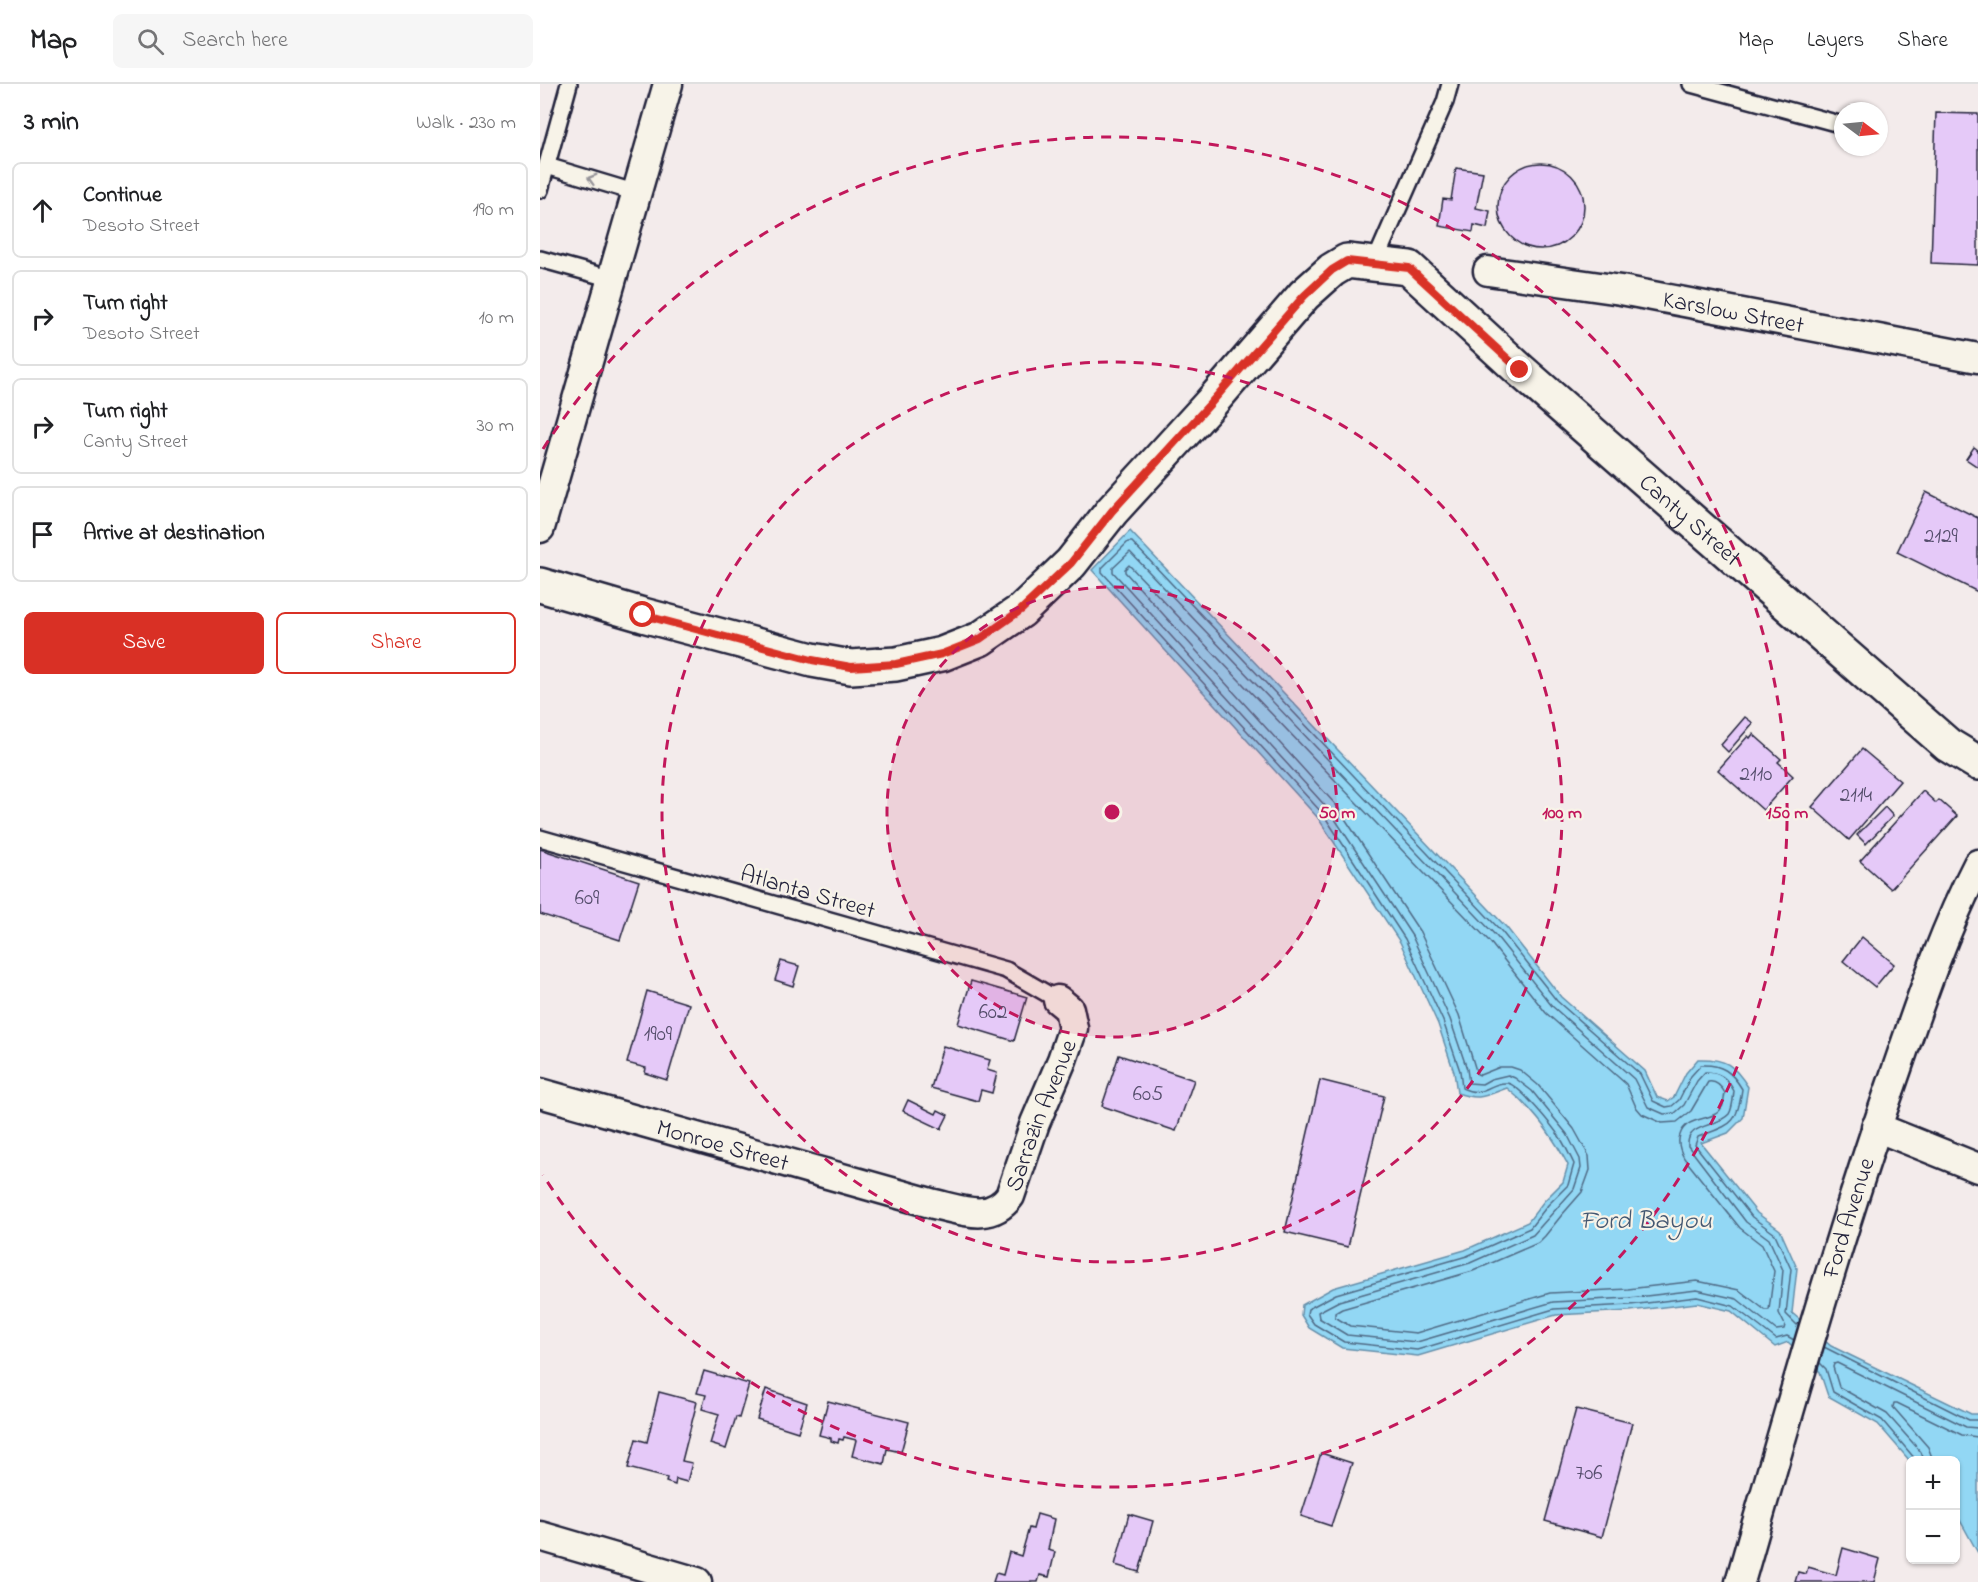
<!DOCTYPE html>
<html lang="en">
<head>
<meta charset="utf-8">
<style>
	:root { --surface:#fff; --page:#f6f6f6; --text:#202124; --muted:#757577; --line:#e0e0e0; --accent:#d93025 }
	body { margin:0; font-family:"Indie Flower",sans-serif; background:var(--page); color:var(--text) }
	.controls { position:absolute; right:18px; bottom:18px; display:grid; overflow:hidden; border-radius:9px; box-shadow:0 2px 4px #0004 }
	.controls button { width:54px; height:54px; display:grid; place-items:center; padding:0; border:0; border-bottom:2px solid var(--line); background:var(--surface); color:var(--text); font:30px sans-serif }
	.compass { position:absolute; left:1294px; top:18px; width:54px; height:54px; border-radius:50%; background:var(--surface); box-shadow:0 2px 4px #0004; rotate:106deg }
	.stop { position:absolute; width:18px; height:18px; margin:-14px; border:4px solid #d93025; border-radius:50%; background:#fff }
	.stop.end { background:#d93025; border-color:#fff; box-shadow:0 2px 6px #0008 }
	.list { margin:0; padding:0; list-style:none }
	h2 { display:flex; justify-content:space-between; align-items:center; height:78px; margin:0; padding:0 24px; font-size:26px }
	h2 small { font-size:20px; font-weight:400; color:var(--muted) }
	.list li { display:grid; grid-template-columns:39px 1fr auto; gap:18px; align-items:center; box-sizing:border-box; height:96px; margin:0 12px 12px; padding:0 12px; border:2px solid var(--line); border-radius:9px }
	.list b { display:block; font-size:22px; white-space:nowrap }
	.list p { margin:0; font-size:20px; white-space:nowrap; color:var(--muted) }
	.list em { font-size:20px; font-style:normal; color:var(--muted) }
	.actions { display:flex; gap:12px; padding:18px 24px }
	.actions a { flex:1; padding:14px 0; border:2px solid var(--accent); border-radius:9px; text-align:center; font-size:21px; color:var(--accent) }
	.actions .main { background:var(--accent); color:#fff }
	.icon { flex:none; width:33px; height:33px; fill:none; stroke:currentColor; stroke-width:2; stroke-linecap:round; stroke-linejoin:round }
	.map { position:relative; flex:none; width:1438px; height:1498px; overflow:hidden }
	header { display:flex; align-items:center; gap:36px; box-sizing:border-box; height:84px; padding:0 30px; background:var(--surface); border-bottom:2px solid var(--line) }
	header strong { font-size:28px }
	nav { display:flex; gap:33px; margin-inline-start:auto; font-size:21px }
	.search { width:420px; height:54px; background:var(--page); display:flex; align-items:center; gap:15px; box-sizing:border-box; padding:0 21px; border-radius:9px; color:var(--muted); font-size:22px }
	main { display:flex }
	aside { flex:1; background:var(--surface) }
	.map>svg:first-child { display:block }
</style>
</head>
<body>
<header>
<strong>Map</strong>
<div class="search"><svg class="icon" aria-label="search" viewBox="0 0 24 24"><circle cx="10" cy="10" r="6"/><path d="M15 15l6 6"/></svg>Search here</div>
<nav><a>Map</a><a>Layers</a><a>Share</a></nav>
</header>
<main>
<aside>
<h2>3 min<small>Walk · 230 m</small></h2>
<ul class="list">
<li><svg class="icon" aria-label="ahead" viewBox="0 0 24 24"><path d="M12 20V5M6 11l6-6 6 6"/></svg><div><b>Continue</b><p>Desoto Street</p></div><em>190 m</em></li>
<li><svg class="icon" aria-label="right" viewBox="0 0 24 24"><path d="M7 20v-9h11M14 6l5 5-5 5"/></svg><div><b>Turn right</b><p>Desoto Street</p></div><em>10 m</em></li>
<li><svg class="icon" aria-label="right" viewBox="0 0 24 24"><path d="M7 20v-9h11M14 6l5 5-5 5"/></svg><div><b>Turn right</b><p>Canty Street</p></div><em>30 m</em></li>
<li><svg class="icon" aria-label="arrive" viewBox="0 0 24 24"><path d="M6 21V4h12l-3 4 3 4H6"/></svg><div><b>Arrive at destination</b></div></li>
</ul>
<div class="actions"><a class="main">Save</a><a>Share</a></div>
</aside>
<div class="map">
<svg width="1438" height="1498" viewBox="0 0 1438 1498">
	<rect width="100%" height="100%" fill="#f3ebeb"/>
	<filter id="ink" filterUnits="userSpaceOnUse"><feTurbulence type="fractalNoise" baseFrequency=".0167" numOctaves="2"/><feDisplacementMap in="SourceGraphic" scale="12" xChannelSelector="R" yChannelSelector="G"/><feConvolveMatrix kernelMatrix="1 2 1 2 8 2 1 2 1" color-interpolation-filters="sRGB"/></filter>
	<g filter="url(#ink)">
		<path fill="#92d7f4" stroke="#658faa" stroke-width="1.5" d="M 590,447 L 967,844 L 1021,913 L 1105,987 L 1117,1013 L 1128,1017 L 1134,1013 L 1146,989 L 1158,975 C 1186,974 1194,981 1208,1003 L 1203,1034 L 1188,1049 L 1161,1059 L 1217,1129 L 1240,1146 L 1257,1184 L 1252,1229 L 1291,1262 L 1431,1330 L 1438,1330 L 1438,1469 L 1416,1429 L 1416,1376 L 1370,1377 L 1338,1340 L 1288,1312 L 1280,1288 L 1248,1258 L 1235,1263 L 1191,1227 L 1157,1219 L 1090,1227 L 1016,1231 L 878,1272 L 802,1264 L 769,1244 L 761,1231 L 762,1221 L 793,1204 L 925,1166 L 988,1138 L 1004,1117 L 1023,1098 L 1028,1081 C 1013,1052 993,1025 967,1004 C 944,1012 941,1017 917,1009 L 914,988 L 898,940 L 860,858 L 778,734 L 552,486 Z"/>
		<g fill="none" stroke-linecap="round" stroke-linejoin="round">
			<g stroke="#4f6a85" stroke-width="1.5">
				<path d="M 590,468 L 957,853 L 1012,922 L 1094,995 L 1108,1023 L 1124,1030 L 1135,1029 L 1144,1021 L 1157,997 L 1165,988 C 1180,988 1187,994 1194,1007 C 1193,1014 1193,1024 1189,1030 C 1177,1044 1146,1039 1148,1062 L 1206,1138 L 1229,1155 L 1243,1186 L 1239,1229 L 1245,1241 L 1244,1245 L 1236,1246 L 1197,1215 L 1157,1206 L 1089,1214 L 1013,1218 L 877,1258 L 807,1251 L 779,1234 L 778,1228 L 799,1217 L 930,1179 L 993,1151 L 1034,1105 L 1041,1084 L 1040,1075 L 1027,1050 L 992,1007 L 975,994 L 968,991 L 951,995 L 942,1000 L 929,999 L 927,985 L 910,935 L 872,852 L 789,726 L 573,488 L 573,484 Z"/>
				<path d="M 589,481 L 950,858 L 1006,929 L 1086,1000 L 1096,1023 L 1102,1030 L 1122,1039 L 1137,1038 L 1151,1027 L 1168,998 C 1176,996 1181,1002 1185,1009 C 1184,1013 1184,1020 1182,1023 C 1174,1039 1147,1030 1140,1051 C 1137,1059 1140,1067 1144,1074 L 1200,1144 L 1222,1161 L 1234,1187 L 1229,1226 L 1225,1226 L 1199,1206 L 1157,1197 L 1088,1205 L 1010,1209 L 876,1249 L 810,1242 L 795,1233 L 795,1229 L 802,1225 L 933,1187 L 998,1159 L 1005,1152 L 1021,1132 L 1042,1108 L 1050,1086 L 1049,1072 L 1034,1045 L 998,1001 L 980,986 L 971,983 L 960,983 L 940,991 L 937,990 L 919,931 L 880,848 L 796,721 L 585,488 L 585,485 Z"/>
				<path d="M 1254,1256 L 1247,1252 L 1236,1255 L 1193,1222 L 1157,1213 L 1090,1221 L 1014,1225 L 877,1266 L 804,1258 L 774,1240 L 767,1230 L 768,1225 L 796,1210 L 927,1172 L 990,1144 L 1008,1121 L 1028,1101 L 1034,1080 C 1030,1072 1026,1063 1021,1055 C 1014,1044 979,1000 967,999 C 950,997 945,1015 922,1004 L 920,987 L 903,937 L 865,855 L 783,730 L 562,488 L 562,484 L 588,458 L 592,458 L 962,848 L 1017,917 L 1100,990 L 1113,1017 L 1126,1023 L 1132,1022 L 1139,1016 L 1151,992 L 1161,981 C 1182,980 1192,988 1202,1005 C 1197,1043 1190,1040 1158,1053 L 1155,1061 L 1212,1133 L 1235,1150 L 1251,1185 L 1246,1230 L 1258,1242"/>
				<path d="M 1284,1263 L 1429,1336 L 1438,1336"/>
				<path d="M 1280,1279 L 1286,1285 L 1293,1308 L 1342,1336 L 1376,1376"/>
				<path d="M 1384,1376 L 1381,1368 L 1347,1330 L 1299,1303 L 1293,1283 L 1294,1280 L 1297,1279 L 1426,1343 L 1438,1344"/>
				<path d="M 1393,1376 L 1388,1363 L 1353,1323 L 1354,1319 L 1357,1319 L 1422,1351 L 1438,1353"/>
			</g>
		</g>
		<g fill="#e5c9f8" stroke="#22223b" stroke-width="1.5">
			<path d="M 1396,29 L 1438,30 L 1438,181 L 1391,179 Z"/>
			<circle cx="1001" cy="122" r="43"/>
			<path d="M 916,84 L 943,88 L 936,124 L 950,127 L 947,144 L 934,141 L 933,148 L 899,142 L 903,115 L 911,116 Z"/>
			<path d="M 1434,363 L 1438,366 L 1438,383 L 1426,375 Z"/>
			<path d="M 1386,408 L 1438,434 L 1438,508 L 1357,468 Z"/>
			<path d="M 1205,633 L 1213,639 L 1188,668 L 1181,661 Z"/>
			<path d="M 1213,650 L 1241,675 L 1238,678 L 1253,692 L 1223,726 L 1178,686 L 1208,652 L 1210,654 Z"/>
			<path d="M 1322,665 L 1360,697 L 1309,756 L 1272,723 Z"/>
			<path d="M 1383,707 L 1396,719 L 1399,716 L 1417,732 L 1351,805 L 1320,777 Z"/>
			<path d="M 1345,723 L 1353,732 L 1326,760 L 1317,751 Z"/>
			<path d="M 0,765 L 99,797 L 80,856 L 0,830 Z"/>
			<path d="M 1322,853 L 1354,880 L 1335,903 L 1303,877 Z"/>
			<path d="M 241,877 L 259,882 L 253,902 L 235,896 Z"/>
			<path d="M 431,897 L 487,913 L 474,957 L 418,940 Z"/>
			<path d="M 107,907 L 149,920 L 127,996 L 105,989 L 106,984 L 87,979 Z"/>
			<path d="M 403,962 L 450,976 L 447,986 L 457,989 L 452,1009 L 441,1006 L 438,1017 L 391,1004 Z"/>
			<path d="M 579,971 L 654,996 L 636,1047 L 562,1022 Z"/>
			<path d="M 780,996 L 844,1012 L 808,1163 L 745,1148 Z"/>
			<path d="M 368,1016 L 396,1030 L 398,1026 L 408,1031 L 401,1045 L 363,1027 Z"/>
			<path d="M 164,1287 L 209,1300 L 199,1334 L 196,1333 L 186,1365 L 170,1360 L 179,1330 L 162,1325 L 166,1311 L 157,1309 Z"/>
			<path d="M 226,1305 L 267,1319 L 258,1348 L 217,1335 Z"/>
			<path d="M 119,1308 L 157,1318 L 142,1377 L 152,1379 L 147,1398 L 136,1395 L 135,1401 L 126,1398 L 127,1394 L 88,1384 L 96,1355 L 107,1358 Z"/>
			<path d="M 288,1317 L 369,1338 L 361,1368 L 347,1365 L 344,1380 L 312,1372 L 316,1356 L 304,1353 L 303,1356 L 299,1355 L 298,1359 L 291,1357 L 291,1354 L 279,1351 Z"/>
			<path d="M 1036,1325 L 1092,1339 L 1062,1453 L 1005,1437 Z"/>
			<path d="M 781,1369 L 812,1379 L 791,1442 L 761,1432 Z"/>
			<path d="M 497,1430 L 514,1435 L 508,1466 L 515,1468 L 509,1493 L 500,1491 L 498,1498 L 453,1498 L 456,1489 L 463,1491 L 469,1468 L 481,1472 L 489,1444 L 493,1445 Z"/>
			<path d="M 589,1430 L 613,1437 L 599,1488 L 575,1481 Z"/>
			<path d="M 1303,1464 L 1340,1475 L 1334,1498 L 1255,1498 L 1258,1488 L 1266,1490 L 1268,1483 L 1296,1491 Z"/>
		</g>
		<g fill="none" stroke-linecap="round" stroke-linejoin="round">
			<defs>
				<g id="lane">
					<path d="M 1151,0 L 1303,41"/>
					<path d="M 7,82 L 97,109"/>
					<path d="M 0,106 L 29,0"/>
					<path d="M 0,175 L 72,195"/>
					<path d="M 834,180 L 905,18 L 910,0"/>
					<path d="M 0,754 L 466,886 L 518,916"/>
				</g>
				<g id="street">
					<path id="s1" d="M 948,187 L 1081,206 L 1438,274"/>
					<path d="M 0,444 L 128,0"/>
					<path id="s2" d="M 0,1009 L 394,1120 C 422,1126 450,1139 470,1112 L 495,1039 L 522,976 L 533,944 L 529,925 L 518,916"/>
					<path d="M 1336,1043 L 1438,1084"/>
					<path d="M 0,1452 L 157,1498"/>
					<path id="s3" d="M 1200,1498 C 1248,1331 1295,1163 1352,999 C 1378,924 1402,850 1438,780"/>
				</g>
				<g id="secondary">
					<path id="s4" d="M 0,501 L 103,531 L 272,576 L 311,583 L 356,580 L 402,570 L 440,555 L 481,527 L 531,479 L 572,427 L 670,320 L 764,211 L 792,186 L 807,177 L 869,184 L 980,286 L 1408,661 L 1438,679"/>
				</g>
			</defs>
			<use href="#lane" stroke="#22223b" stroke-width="20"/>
			<use href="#street" stroke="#22223b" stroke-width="33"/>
			<use href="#secondary" stroke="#22223b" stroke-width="38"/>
			<use href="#lane" stroke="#f7f3e8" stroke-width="15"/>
			<use href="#street" stroke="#f7f3e8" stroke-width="28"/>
			<use href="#secondary" stroke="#f7f3e8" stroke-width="33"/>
		</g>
		<defs><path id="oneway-chevron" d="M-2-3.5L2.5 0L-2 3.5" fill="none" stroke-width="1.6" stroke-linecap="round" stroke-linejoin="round" transform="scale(1.5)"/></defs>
		<use stroke="#97959a" href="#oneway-chevron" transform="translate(52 95) rotate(-164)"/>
	</g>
	<g fill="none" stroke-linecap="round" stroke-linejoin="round" filter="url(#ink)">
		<path stroke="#d93025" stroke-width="8" d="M 103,531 L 272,576 L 311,583 L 356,580 L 402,570 L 440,555 L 481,526 L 531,479 L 572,427 L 670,320 L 764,212 L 792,186 L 807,177 L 869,184 L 980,286"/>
	</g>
	<circle cx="572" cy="728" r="225" fill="#c2185b" fill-opacity=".12"/>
	<g fill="none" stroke="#c2185b" stroke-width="3" stroke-dasharray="10 8">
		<circle cx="572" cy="728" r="225"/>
		<circle cx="572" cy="728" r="450"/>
		<path d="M3 365A675 675 0 1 1 3 1091"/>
	</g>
	<g text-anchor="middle" stroke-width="4.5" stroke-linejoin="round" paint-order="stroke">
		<g font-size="21" fill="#534c6a">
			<text x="1401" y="458">2129</text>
			<text x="1216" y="696">2110</text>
			<text x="1316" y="717">2114</text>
			<text x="47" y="820">609</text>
			<text x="453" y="934">602</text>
			<text x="118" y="956">1909</text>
			<text x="608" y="1016">605</text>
			<text x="1049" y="1395">706</text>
		</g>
		<g font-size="24" fill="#22223b" stroke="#f7f3e8">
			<text dy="8" stroke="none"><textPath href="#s1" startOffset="249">Karslow Street</textPath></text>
			<text dy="8" stroke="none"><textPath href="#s4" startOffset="1424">Canty Street</textPath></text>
			<text transform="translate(268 807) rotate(16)" y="8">Atlanta Street</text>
			<text dy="8" stroke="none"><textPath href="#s2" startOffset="578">Sarrazin Avenue</textPath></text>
			<text dy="8" stroke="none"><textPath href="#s2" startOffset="190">Monroe Street</textPath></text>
			<text dy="8" stroke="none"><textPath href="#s3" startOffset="380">Ford Avenue</textPath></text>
		</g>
		<g font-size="26" font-style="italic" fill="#445872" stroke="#f7f3e8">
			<text x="1106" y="1144">Ford Bayou</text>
		</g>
	</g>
	<circle cx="572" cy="728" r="9" fill="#c2185b" stroke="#f7f3e8" stroke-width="3"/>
	<g font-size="18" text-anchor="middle" font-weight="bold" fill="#c2185b" stroke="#f7f3e8" stroke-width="4.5" stroke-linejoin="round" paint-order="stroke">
		<text x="797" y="734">50 m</text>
		<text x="1022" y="734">100 m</text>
		<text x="1247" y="734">150 m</text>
	</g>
</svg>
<div class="controls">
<button>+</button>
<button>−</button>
</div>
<svg class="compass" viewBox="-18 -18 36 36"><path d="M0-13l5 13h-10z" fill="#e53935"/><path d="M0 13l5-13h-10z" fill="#757577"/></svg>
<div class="stop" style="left:103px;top:531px"></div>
<div class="stop end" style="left:980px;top:286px"></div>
</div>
</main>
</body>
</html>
